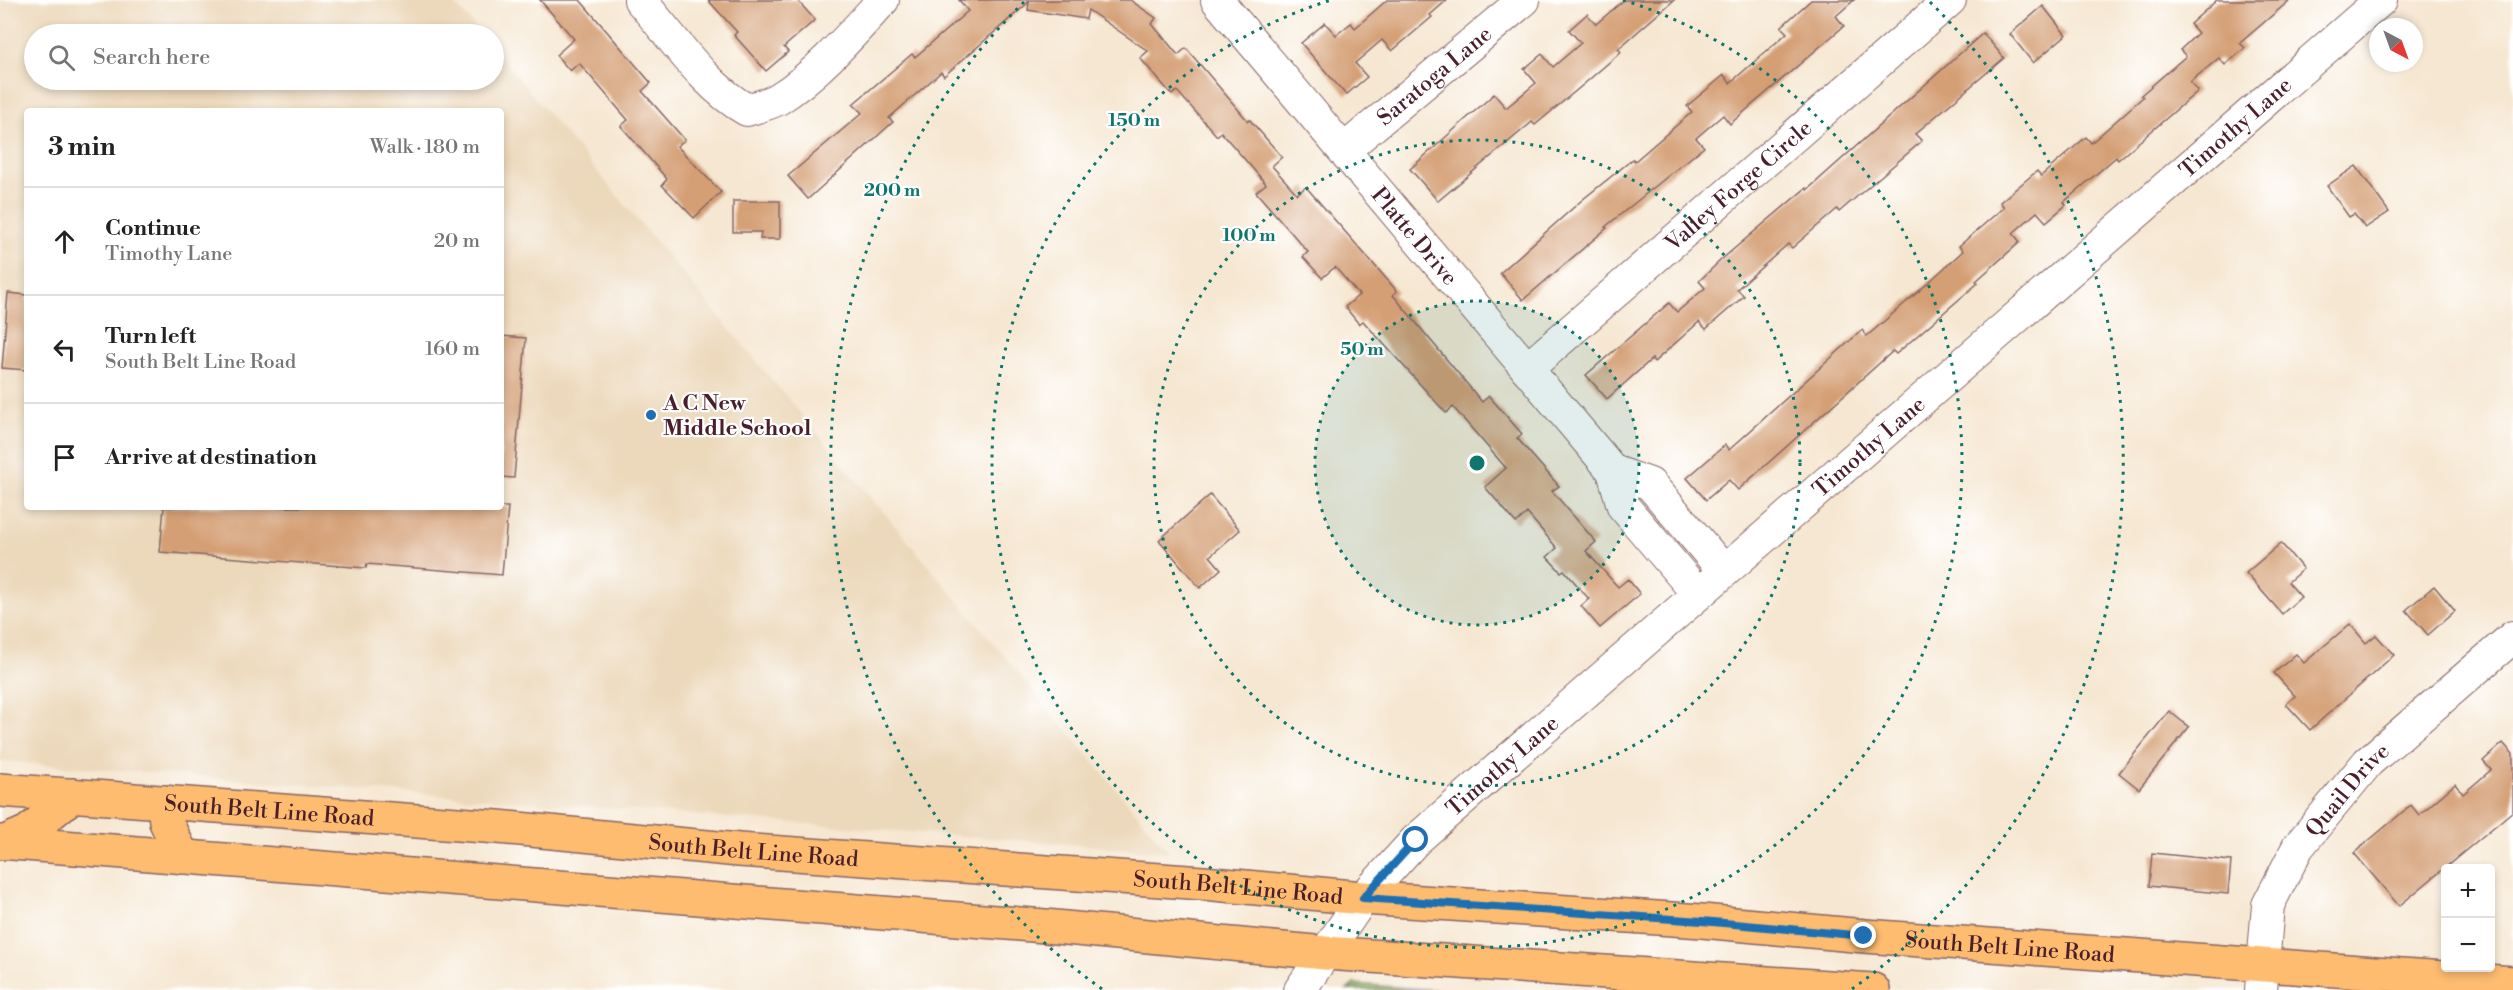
<!DOCTYPE html>
<html lang="en">
<head>
<meta charset="utf-8">
<style>
	:root { --surface:#fff; --page:#f2f2f2; --text:#222; --muted:#767676; --line:#e0e0e0 }
	body { margin:0; font-family:"Libre Bodoni",serif; background:var(--page); color:var(--text) }
	.controls { position:absolute; right:18px; bottom:18px; display:grid; overflow:hidden; border-radius:6px; box-shadow:0 3px 9px #0003 }
	.controls button { width:54px; height:54px; display:grid; place-items:center; padding:0; border:0; border-bottom:2px solid var(--line); background:var(--surface); color:var(--text); font:30px sans-serif }
	.compass { position:absolute; left:2369px; top:18px; width:54px; height:54px; border-radius:50%; background:var(--surface); box-shadow:0 3px 9px #0003; rotate:139deg }
	.stop { position:absolute; width:18px; height:18px; margin:-14px; border:4px solid #1f6fb2; border-radius:50%; background:#fff }
	.stop.end { background:#1f6fb2; border-color:#fff; box-shadow:0 2px 6px #0008 }
	.list { margin:0; padding:0; list-style:none }
	h2 { display:flex; justify-content:space-between; align-items:center; height:78px; margin:0; padding:0 24px; font-size:26px }
	h2 small { font-size:20px; font-weight:400; color:var(--muted) }
	.list li { display:grid; grid-template-columns:39px 1fr auto; gap:18px; align-items:center; box-sizing:border-box; height:108px; padding:0 24px; border-top:2px solid var(--line) }
	.list b { display:block; font-size:22px; white-space:nowrap }
	.list p { margin:0; font-size:20px; white-space:nowrap; color:var(--muted) }
	.list em { font-size:20px; font-style:normal; color:var(--muted) }
	.icon { flex:none; width:33px; height:33px; fill:none; stroke:currentColor; stroke-width:2; stroke-linecap:round; stroke-linejoin:round }
	.map { position:relative; flex:none; width:2513px; height:990px; overflow:hidden }
	.search { position:absolute; background:var(--surface); box-shadow:0 3px 9px #0003; left:24px; top:24px; width:480px; height:66px; display:flex; align-items:center; gap:15px; box-sizing:border-box; padding:0 21px; border-radius:33px; color:var(--muted); font-size:22px }
	.panel { position:absolute; background:var(--surface); box-shadow:0 3px 9px #0003; left:24px; top:108px; width:480px; height:402px; border-radius:6px }
	.map>svg:first-child { display:block }
</style>
</head>
<body>
<div class="map">
<svg width="2513" height="990" viewBox="0 0 2513 990">
	<rect width="100%" height="100%" fill="#fff"/>
	<filter id="ink" filterUnits="userSpaceOnUse"><feTurbulence type="fractalNoise" baseFrequency=".0167" numOctaves="2"/><feDisplacementMap in="SourceGraphic" scale="12" xChannelSelector="R" yChannelSelector="G"/><feConvolveMatrix kernelMatrix="1 2 1 2 8 2 1 2 1" color-interpolation-filters="sRGB"/></filter>
	<filter id="wash" filterUnits="userSpaceOnUse"><feTurbulence type="fractalNoise" baseFrequency=".008" numOctaves="4" result="noise"/><feDisplacementMap in="SourceGraphic" scale="24" xChannelSelector="R" yChannelSelector="G"/><feGaussianBlur stdDeviation="1.35" result="paint"/><feColorMatrix in="noise" values="0 0 0 0 0 0 0 0 0 0 0 0 0 0 0 0 0 1.4 0 .05"/><feComposite in="paint" operator="in"/></filter>
	<g filter="url(#wash)">
		<rect width="100%" height="100%" fill="#f6e7d2"/>
		<path fill="#ecd8ba" fill-rule="evenodd" d="M 0,0 L 452,0 L 481,34 L 34,34 L 34,80 L 494,80 L 494,49 L 1169,852 L 0,761 ZM 27,111 L 501,111 L 501,507 L 27,507 Z"/>
		<path fill="#8aac60" stroke="#6a6646" stroke-width="1.5" d="M 1354,984 L 1437,990 L 1347,990 Z"/>
		<g id="blocks">
			<g fill="#d49f75">
				<path d="M 540,0 L 580,0 L 651,83 L 642,91 L 685,140 L 677,146 L 721,192 L 694,218 L 662,185 L 667,179 L 621,126 L 628,120 L 579,63 L 570,71 L 556,55 L 574,39 Z"/>
				<path d="M 708,0 L 797,0 L 815,20 L 784,47 L 788,52 L 766,71 L 734,35 L 737,32 Z"/>
				<path d="M 959,0 L 1130,0 L 1156,18 L 1152,24 L 1178,55 L 1186,48 L 1248,121 L 1250,120 L 1282,157 L 1272,166 L 1297,194 L 1306,187 L 1397,291 L 1393,295 L 1482,402 L 1489,396 L 1522,434 L 1517,438 L 1559,486 L 1552,491 L 1596,542 L 1586,551 L 1618,587 L 1628,579 L 1640,594 L 1600,628 L 1581,606 L 1589,599 L 1564,570 L 1561,572 L 1547,557 L 1557,548 L 1527,513 L 1516,523 L 1485,487 L 1506,468 L 1453,407 L 1446,413 L 1363,321 L 1359,324 L 1345,307 L 1359,295 L 1335,267 L 1322,278 L 1303,257 L 1308,252 L 1256,192 L 1266,184 L 1221,132 L 1217,136 L 1177,91 L 1172,95 L 1140,58 L 1148,51 L 1088,10 L 1086,19 L 1028,10 L 1029,2 L 944,76 L 941,72 L 889,118 L 893,122 L 808,199 L 788,176 L 862,113 L 853,104 L 912,54 L 915,57 L 968,11 Z"/>
				<path d="M 1387,0 L 1447,0 L 1430,15 L 1432,17 L 1392,51 L 1382,40 L 1355,63 L 1367,77 L 1346,95 L 1301,43 L 1325,23 L 1336,35 L 1351,23 L 1355,28 Z"/>
				<path d="M 1624,0 L 1674,0 L 1618,49 L 1621,52 L 1584,84 L 1535,125 L 1532,122 L 1438,201 L 1410,169 L 1494,94 L 1506,108 L 1536,83 L 1524,69 L 1542,54 L 1553,67 L 1581,43 L 1569,30 L 1587,14 L 1596,24 Z"/>
				<path d="M 1811,0 L 1854,0 L 1836,16 L 1844,26 L 1730,124 L 1723,115 L 1696,138 L 1704,147 L 1605,227 L 1607,228 L 1523,300 L 1500,273 L 1582,200 L 1633,159 L 1635,161 L 1692,112 L 1687,106 L 1724,75 L 1730,83 L 1787,33 L 1781,27 Z"/>
				<path d="M 2217,0 L 2290,0 L 2240,43 L 2245,48 L 2225,65 L 2219,58 L 2190,82 L 2198,91 L 2118,160 L 2116,157 L 2064,202 L 2066,205 L 2046,222 L 2037,212 L 2013,233 L 2020,242 L 1976,281 L 1978,283 L 1896,354 L 1893,351 L 1738,490 L 1729,480 L 1706,500 L 1687,478 L 1725,445 L 1729,450 L 1862,330 L 1867,336 L 1919,291 L 1963,251 L 1959,246 L 2004,207 L 2000,202 L 2037,171 L 2041,176 L 2086,137 L 2091,143 L 2143,97 L 2141,95 L 2186,56 L 2180,50 L 2198,33 L 2190,24 Z"/>
				<path d="M 2043,6 L 2066,35 L 2033,63 L 2010,34 Z"/>
				<path d="M 1983,33 L 2004,58 L 1915,134 L 1922,141 L 1839,212 L 1837,209 L 1792,248 L 1788,244 L 1737,289 L 1744,296 L 1706,329 L 1699,322 L 1654,362 L 1652,359 L 1607,399 L 1586,375 L 1669,303 L 1677,312 L 1705,288 L 1699,281 L 1722,259 L 1806,188 L 1807,190 Z"/>
				<path d="M 2356,166 L 2389,212 L 2365,228 L 2354,214 L 2349,217 L 2327,186 Z"/>
				<path d="M 733,201 L 780,201 L 780,239 L 760,239 L 761,232 L 733,232 Z"/>
				<path d="M 8,293 L 27,295 L 27,370 L 2,368 Z"/>
				<path d="M 501,336 L 526,338 L 514,478 L 501,477 Z"/>
				<path d="M 1210,495 L 1240,530 L 1210,556 L 1221,569 L 1200,588 L 1159,540 Z"/>
				<path d="M 164,507 L 508,507 L 502,575 L 367,564 L 366,568 L 160,552 Z"/>
				<path d="M 2281,543 L 2303,569 L 2288,582 L 2301,597 L 2282,614 L 2246,573 Z"/>
				<path d="M 2434,586 L 2455,611 L 2428,635 L 2406,610 Z"/>
				<path d="M 2350,624 L 2366,643 L 2376,635 L 2394,655 L 2310,730 L 2286,704 L 2295,696 L 2274,673 L 2296,654 L 2304,663 Z"/>
				<path d="M 2169,711 L 2189,727 L 2139,789 L 2119,773 Z"/>
				<path d="M 2503,743 L 2513,754 L 2513,811 L 2399,906 L 2354,853 L 2411,805 L 2419,815 L 2455,784 L 2463,794 L 2491,770 L 2483,761 Z"/>
				<path d="M 2152,853 L 2231,861 L 2228,894 L 2149,886 Z"/>
			</g>
		</g>
	</g>
	<g filter="url(#ink)">
		<use href="#blocks" fill-opacity="0" stroke="#866565" stroke-width="1.5"/>
		<g fill="none" stroke-linecap="round" stroke-linejoin="round">
			<defs>
				<g id="minor">
					<path d="M 640,0 C 672,36 705,87 747,110 C 757,107 769,104 778,99 C 817,75 853,33 883,0"/>
					<path id="s1" d="M 1217,0 L 1613,471 L 1623,506 L 1698,594"/>
					<path id="s2" d="M 1344,150 L 1524,0"/>
					<path id="s3" d="M 1527,369 L 1950,0"/>
					<path d="M 1613,471 L 1650,484 L 1724,571"/>
					<path id="s4" d="M 1300,990 L 1363,898 L 1416,840 L 2381,0"/>
					<path id="s5" d="M 2261,990 L 2268,905 L 2298,847 L 2368,762 L 2513,637"/>
				</g>
				<g id="major">
					<path id="s6" d="M 0,790 L 498,827 L 739,850 L 1203,883 L 1363,898 L 1702,921 L 1865,936 L 2513,983"/>
					<path d="M 164,802 L 166,822 L 183,857"/>
					<path d="M 0,842 L 1045,926 L 1325,953 L 1873,990"/>
					<path d="M 3,843 L 28,832 L 73,795"/>
				</g>
			</defs>
			<use href="#minor" stroke="#866565" stroke-width="34"/>
			<use href="#major" stroke="#866565" stroke-width="36"/>
			<use href="#minor" stroke="#fff" stroke-width="32"/>
			<use href="#major" stroke="#fdbc70" stroke-width="33"/>
		</g>
	</g>
	<g fill="none" stroke-linecap="round" stroke-linejoin="round" filter="url(#ink)">
		<path stroke="#1f6fb2" stroke-width="8" d="M 1416,840 L 1363,898 L 1702,921 L 1864,936"/>
	</g>
	<circle cx="1477" cy="463" r="162" fill="#0f766e" fill-opacity=".12"/>
	<g fill="none" stroke="#0f766e" stroke-width="3" stroke-dasharray="3 6">
		<circle cx="1477" cy="463" r="162"/>
		<circle cx="1477" cy="463" r="323"/>
		<path d="M1623 0A485 485 0 1 1 1331 0"/>
		<path d="M1102 989A646 646 0 0 1 1024 2M1930 2A646 646 0 0 1 1852 989"/>
	</g>
	<circle fill="#1f6fb2" stroke="#fff" stroke-width="2" cx="651" cy="415" r="6"/>
	<g text-anchor="middle" stroke-width="4.5" stroke-linejoin="round" paint-order="stroke">
		<g font-size="22" fill="#4a1f2b" stroke="#fff">
			<text dy="8" stroke="none"><textPath href="#s2" startOffset="117">Saratoga Lane</textPath></text>
			<text dy="8" stroke="none"><textPath href="#s4" startOffset="1276">Timothy Lane</textPath></text>
			<text dy="8" stroke="none"><textPath href="#s3" startOffset="280">Valley Forge Circle</textPath></text>
			<text dy="8" stroke="none"><textPath href="#s1" startOffset="308">Platte Drive</textPath></text>
			<text dy="8" stroke="none"><textPath href="#s4" startOffset="790">Timothy Lane</textPath></text>
			<text dy="8" stroke="none"><textPath href="#s4" startOffset="304">Timothy Lane</textPath></text>
			<text dy="8" stroke="none"><textPath href="#s5" startOffset="226">Quail Drive</textPath></text>
			<text dy="8" stroke="none"><textPath href="#s6" startOffset="270">South Belt Line Road</textPath></text>
			<text dy="8" stroke="none"><textPath href="#s6" startOffset="756">South Belt Line Road</textPath></text>
			<text dy="8" stroke="none"><textPath href="#s6" startOffset="1242">South Belt Line Road</textPath></text>
			<text dy="8" stroke="none"><textPath href="#s6" startOffset="2016">South Belt Line Road</textPath></text>
		</g>
		<g font-size="22" font-weight="bold" fill="#4a1f2b" stroke="#fff" text-anchor="start">
			<text x="663" y="410">A C New<tspan x="663" dy="25">Middle School</tspan></text>
		</g>
	</g>
	<circle cx="1477" cy="463" r="9" fill="#0f766e" stroke="#fff" stroke-width="3"/>
	<g font-size="18" text-anchor="middle" font-weight="bold" fill="#0f766e" stroke="#fff" stroke-width="4.5" stroke-linejoin="round" paint-order="stroke">
		<text x="1134" y="126">150 m</text>
		<text x="892" y="196">200 m</text>
		<text x="1249" y="241">100 m</text>
		<text x="1362" y="355">50 m</text>
	</g>
</svg>
<div class="controls">
<button>+</button>
<button>−</button>
</div>
<svg class="compass" viewBox="-18 -18 36 36"><path d="M0-13l5 13h-10z" fill="#e53935"/><path d="M0 13l5-13h-10z" fill="#767676"/></svg>
<div class="stop" style="left:1416px;top:840px"></div>
<div class="stop end" style="left:1864px;top:936px"></div>
<div class="search"><svg class="icon" aria-label="search" viewBox="0 0 24 24"><circle cx="10" cy="10" r="6"/><path d="M15 15l6 6"/></svg>Search here</div>
<section class="panel">
<h2>3 min<small>Walk · 180 m</small></h2>
<ul class="list">
<li><svg class="icon" aria-label="ahead" viewBox="0 0 24 24"><path d="M12 20V5M6 11l6-6 6 6"/></svg><div><b>Continue</b><p>Timothy Lane</p></div><em>20 m</em></li>
<li><svg class="icon" aria-label="left" viewBox="0 0 24 24"><path d="M17 20v-9H6M10 6l-5 5 5 5"/></svg><div><b>Turn left</b><p>South Belt Line Road</p></div><em>160 m</em></li>
<li><svg class="icon" aria-label="arrive" viewBox="0 0 24 24"><path d="M6 21V4h12l-3 4 3 4H6"/></svg><div><b>Arrive at destination</b></div></li>
</ul>
</section>
</div>
</body>
</html>
